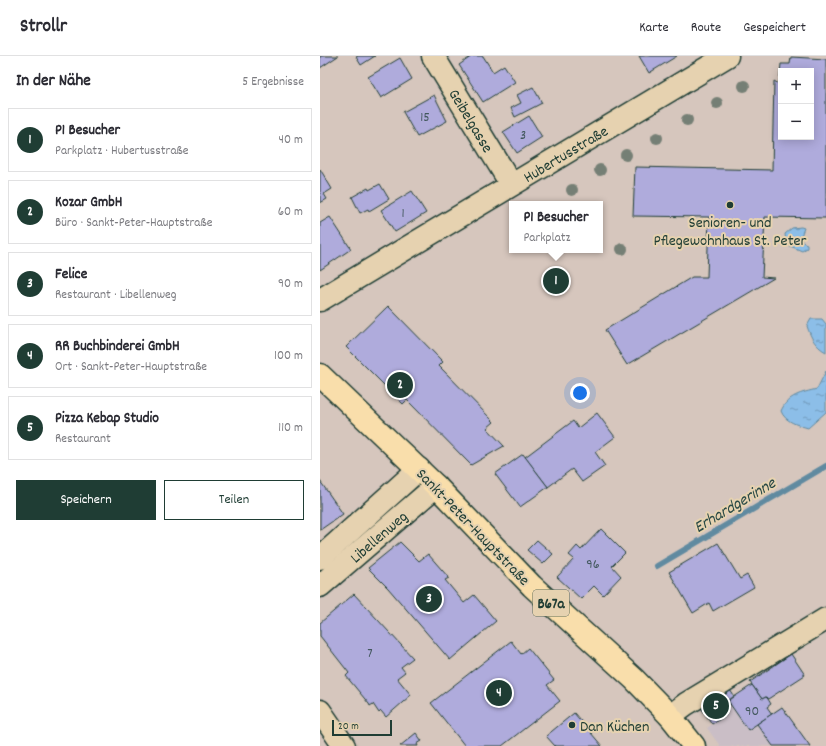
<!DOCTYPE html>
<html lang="de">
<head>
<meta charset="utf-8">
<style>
	:root { --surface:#fff; --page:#f7f7f7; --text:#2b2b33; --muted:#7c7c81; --line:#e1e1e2; --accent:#1f3d34 }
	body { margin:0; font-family:Dekko,sans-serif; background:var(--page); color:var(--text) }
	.controls { position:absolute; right:12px; top:12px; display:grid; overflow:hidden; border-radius:0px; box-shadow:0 2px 10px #0003 }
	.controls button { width:36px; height:36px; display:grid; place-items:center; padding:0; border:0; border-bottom:1px solid var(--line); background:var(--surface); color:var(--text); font:20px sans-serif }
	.scale { position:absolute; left:12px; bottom:10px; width:60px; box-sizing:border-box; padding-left:4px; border:2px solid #1f3d34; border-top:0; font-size:11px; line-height:14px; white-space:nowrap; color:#1f3d34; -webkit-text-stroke:3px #e6d2b0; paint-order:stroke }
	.you { position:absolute; left:260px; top:337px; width:14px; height:14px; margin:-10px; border:3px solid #fff; border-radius:50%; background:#1a73e8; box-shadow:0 0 0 6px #1a73e833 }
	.badge { display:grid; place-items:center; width:26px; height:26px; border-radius:50%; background:var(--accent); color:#fff; font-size:13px; font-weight:700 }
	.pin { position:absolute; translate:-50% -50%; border:2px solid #fff; box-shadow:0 1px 4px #0006 }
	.popup { position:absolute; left:189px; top:145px; width:94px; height:52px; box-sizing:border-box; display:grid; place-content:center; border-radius:0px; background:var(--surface); filter:drop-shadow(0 1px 3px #0005); font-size:13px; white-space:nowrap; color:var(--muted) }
	.popup b { font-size:15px; color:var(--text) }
	.popup::after { content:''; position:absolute; left:50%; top:100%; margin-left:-8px; border:8px solid transparent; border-top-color:var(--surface) }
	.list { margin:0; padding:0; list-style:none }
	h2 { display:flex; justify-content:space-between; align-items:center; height:52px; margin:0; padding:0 16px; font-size:17px }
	h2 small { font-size:13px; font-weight:400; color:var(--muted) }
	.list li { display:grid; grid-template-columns:26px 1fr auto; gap:12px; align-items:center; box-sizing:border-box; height:64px; margin:0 8px 8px; padding:0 8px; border:1px solid var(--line); border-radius:0px }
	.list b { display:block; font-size:15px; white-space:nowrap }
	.list p { margin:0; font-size:13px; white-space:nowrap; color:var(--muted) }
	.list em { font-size:13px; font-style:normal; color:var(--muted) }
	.actions { display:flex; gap:8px; padding:12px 16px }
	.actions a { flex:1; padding:9px 0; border:1px solid var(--accent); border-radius:0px; text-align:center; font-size:14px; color:var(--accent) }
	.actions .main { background:var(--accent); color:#fff }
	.map { position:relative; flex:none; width:506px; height:690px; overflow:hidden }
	header { display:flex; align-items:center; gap:24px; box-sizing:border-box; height:56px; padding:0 20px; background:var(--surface); border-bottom:1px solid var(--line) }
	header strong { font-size:19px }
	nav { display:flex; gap:22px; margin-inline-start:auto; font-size:14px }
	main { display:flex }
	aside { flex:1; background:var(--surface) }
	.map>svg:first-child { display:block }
</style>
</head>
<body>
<header>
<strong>Strollr</strong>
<nav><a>Karte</a><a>Route</a><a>Gespeichert</a></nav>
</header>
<main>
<aside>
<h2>In der Nähe<small>5 Ergebnisse</small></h2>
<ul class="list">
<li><span class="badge">1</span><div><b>P1 Besucher</b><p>Parkplatz · Hubertusstraße</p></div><em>40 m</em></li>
<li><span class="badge">2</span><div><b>Kozar GmbH</b><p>Büro · Sankt-Peter-Hauptstraße</p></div><em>60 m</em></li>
<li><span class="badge">3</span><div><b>Felice</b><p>Restaurant · Libellenweg</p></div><em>90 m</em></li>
<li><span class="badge">4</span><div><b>RR Buchbinderei GmbH</b><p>Ort · Sankt-Peter-Hauptstraße</p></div><em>100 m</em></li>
<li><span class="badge">5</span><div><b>Pizza Kebap Studio</b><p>Restaurant</p></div><em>110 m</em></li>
</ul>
<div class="actions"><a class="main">Speichern</a><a>Teilen</a></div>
</aside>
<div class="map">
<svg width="506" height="690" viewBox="0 0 506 690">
	<defs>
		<pattern id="water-ripples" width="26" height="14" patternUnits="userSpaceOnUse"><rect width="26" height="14" fill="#8cbee8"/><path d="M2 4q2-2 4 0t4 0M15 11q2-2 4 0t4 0" fill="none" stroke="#729cbd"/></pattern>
	</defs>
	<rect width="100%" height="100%" fill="#d6c6bd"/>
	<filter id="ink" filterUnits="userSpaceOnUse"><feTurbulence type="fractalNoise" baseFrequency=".025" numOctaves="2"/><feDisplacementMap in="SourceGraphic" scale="8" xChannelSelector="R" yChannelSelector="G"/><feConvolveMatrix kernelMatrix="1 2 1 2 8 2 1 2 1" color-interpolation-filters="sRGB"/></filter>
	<g filter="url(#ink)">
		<path fill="#cabec6" d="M 410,648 L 428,674 L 462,651 L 490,690 L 400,690 L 387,672 L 405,659 L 401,653 Z"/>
		<g fill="url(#water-ripples)" stroke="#608aa0">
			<path d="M 481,171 L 484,172 L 481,180 L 482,186 L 487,188 L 487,192 L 482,195 L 470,190 L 466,186 L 465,178 L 472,172 Z"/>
			<path d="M 491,263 L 502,263 L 506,268 L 506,296 C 495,290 491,282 487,270 Z"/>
			<path d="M 506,315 L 506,356 L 488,372 C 478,369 465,366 461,355 C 468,339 481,337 497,333 Z"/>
		</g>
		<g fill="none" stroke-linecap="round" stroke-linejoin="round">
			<path stroke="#608aa0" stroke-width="6" d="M 337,510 L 506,410"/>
		</g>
		<g fill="#afabdc" stroke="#1f3d34" fill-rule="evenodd">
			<path d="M 0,0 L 18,0 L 0,12 Z"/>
			<path d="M 38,0 L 55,0 L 41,9 L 36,1 Z"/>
			<path d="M 152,0 L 163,0 L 173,16 L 184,9 L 195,26 L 163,46 L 139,9 Z"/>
			<path d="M 319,0 L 357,0 L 329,17 Z"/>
			<path d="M 471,1 L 506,3 L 506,162 L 445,161 L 442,221 L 454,222 L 307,309 L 285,274 L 372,221 L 387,221 L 389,161 L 313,160 L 315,111 L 452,114 L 454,25 L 459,28 L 461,8 L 470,8 ZM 461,15 L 491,15 L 491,81 L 461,81 Z"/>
			<path d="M 80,2 L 92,23 L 61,42 L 48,21 Z"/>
			<path d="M 213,31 L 222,47 L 195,61 L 191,52 L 201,47 L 197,39 Z"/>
			<path d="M 114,39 L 127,65 L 97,81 L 83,56 Z"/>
			<path d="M 209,60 L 222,81 L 197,97 L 183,76 Z"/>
			<path d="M 0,113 L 12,133 L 4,138 L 7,143 L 0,147 Z"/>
			<path d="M 60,128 L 69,143 L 49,155 L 48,153 L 40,157 L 32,141 L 48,132 L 49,134 Z"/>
			<path d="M 92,135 L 106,157 L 75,176 L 61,154 Z"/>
			<path d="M 10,161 L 31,193 L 0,214 L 0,167 Z"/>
			<path d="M 68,250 L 123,306 L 119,310 L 174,366 L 167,372 L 184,390 L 151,409 L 87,344 L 83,348 L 26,291 Z"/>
			<path d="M 277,357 L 295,381 L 275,396 L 285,410 L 262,426 L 252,413 L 228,431 L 205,401 L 253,365 L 258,372 Z"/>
			<path d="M 203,398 L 228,431 L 200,451 L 175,418 Z"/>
			<path d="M 0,425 L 23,458 L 0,474 Z"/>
			<path d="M 281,473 L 305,497 L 292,510 L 301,520 L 283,539 L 274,530 L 261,543 L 237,521 L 254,503 L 249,499 L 257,490 L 261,494 Z"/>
			<path d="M 217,484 L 233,498 L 223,508 L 207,494 Z"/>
			<path d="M 80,486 L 99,505 L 108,498 L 129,522 L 125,524 L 144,547 L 154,539 L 176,565 L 130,604 L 68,532 L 48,512 Z"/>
			<path d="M 398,487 L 420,523 L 427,519 L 434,531 L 393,555 L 389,547 L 373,557 L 349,516 Z"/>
			<path d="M 34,538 L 93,602 L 81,611 L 85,616 L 77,622 L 91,639 L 66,661 L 61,655 L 59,657 L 53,648 L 50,650 L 49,648 L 26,620 L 29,617 L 0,580 L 0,567 Z"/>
			<path d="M 191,585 L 201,598 L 208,592 L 234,624 L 227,629 L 240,645 L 182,690 L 145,690 L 111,647 Z"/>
			<path d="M 471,598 L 485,619 L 448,643 L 446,641 L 442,643 L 430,626 Z"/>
			<path d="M 432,629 L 442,643 L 446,641 L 448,643 L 451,648 L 447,651 L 452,658 L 428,674 L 408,645 Z"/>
			<path d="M 410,634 L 414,640 L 408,645 L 410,648 L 401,653 L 406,659 L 392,668 L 382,653 Z"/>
			<path d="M 462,651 L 490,690 L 453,690 L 437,668 Z"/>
			<path d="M 254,657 L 282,690 L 235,690 L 226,680 Z"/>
			<path d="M 96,677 L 102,685 L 97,688 L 98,690 L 80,690 Z"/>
		</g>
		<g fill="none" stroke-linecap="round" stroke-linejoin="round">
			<defs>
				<g id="minor">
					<path d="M 113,0 L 191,128"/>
					<path d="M 0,244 L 407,0"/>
					<path d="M 0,502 L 99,413"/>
					<path d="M 0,530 L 116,430"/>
					<path d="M 0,655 L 24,690"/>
					<path d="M 350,660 L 366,648 L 506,563"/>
				</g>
				<path id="major" d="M 0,319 L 116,430 L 212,530 L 314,623 L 350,660 L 374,690"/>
			</defs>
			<use href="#minor" stroke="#1f3d34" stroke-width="25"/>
			<use href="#major" stroke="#1f3d34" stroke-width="25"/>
			<use href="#minor" stroke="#e6d2b0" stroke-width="22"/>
			<use href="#major" stroke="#f9deab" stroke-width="22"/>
		</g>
		<g fill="#757f74">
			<circle cx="424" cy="30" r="6"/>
			<circle cx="397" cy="47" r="6"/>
			<circle cx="367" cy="64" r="6"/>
			<circle cx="337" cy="82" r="6"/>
			<circle cx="306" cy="99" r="6"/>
			<circle cx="280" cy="114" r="6"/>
			<circle cx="252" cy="134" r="6"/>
			<circle cx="302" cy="193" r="6"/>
		</g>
	</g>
	<g fill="#1f3d34" stroke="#e6d2b0" stroke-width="1.5">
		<circle cx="410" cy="149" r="4"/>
		<circle cx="252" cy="669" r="4"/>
	</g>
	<g text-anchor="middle" stroke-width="4" stroke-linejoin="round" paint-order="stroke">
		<g font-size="14" fill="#43585e">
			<text x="105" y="65">15</text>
			<text x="203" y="83">3</text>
			<text x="83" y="161">1</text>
			<text x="273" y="512">96</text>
			<text x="50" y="601">7</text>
			<text x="432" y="659">90</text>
		</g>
		<rect fill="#e6d2b0" stroke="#5b6a59" stroke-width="1" x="213" y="534" width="36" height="26" rx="3"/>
		<g font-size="15" font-weight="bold" fill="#1f3d34">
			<text x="231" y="552">B67a</text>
		</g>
		<g font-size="16" fill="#1f3d34" stroke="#e6d2b0">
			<text transform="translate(152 64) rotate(59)" y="6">Geibelgasse</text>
			<text transform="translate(245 97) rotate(-31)" y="6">Hubertusstraße</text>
			<text transform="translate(154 470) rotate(46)" y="6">Sankt-Peter-Hauptstraße</text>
			<text transform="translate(58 480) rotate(-41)" y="6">Libellenweg</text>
		</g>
		<g font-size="16" fill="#1f3d34" stroke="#e6d2b0">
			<text x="410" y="171">Senioren- und<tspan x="410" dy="18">Pflegewohnhaus St. Peter</tspan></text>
			<text x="260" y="675" text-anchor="start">Dan Küchen</text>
		</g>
		<g font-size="17" font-style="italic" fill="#2a4a46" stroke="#e6d2b0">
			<text transform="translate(414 448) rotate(-31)" y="6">Erhardgerinne</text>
		</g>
	</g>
</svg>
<div class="controls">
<button>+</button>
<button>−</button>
</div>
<div class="scale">20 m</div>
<div class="you"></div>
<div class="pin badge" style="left:236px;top:225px">1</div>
<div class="popup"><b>P1 Besucher</b>Parkplatz</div>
<div class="pin badge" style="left:80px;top:329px">2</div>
<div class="pin badge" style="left:109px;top:543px">3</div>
<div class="pin badge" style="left:179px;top:637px">4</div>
<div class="pin badge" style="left:396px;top:650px">5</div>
</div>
</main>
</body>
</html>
